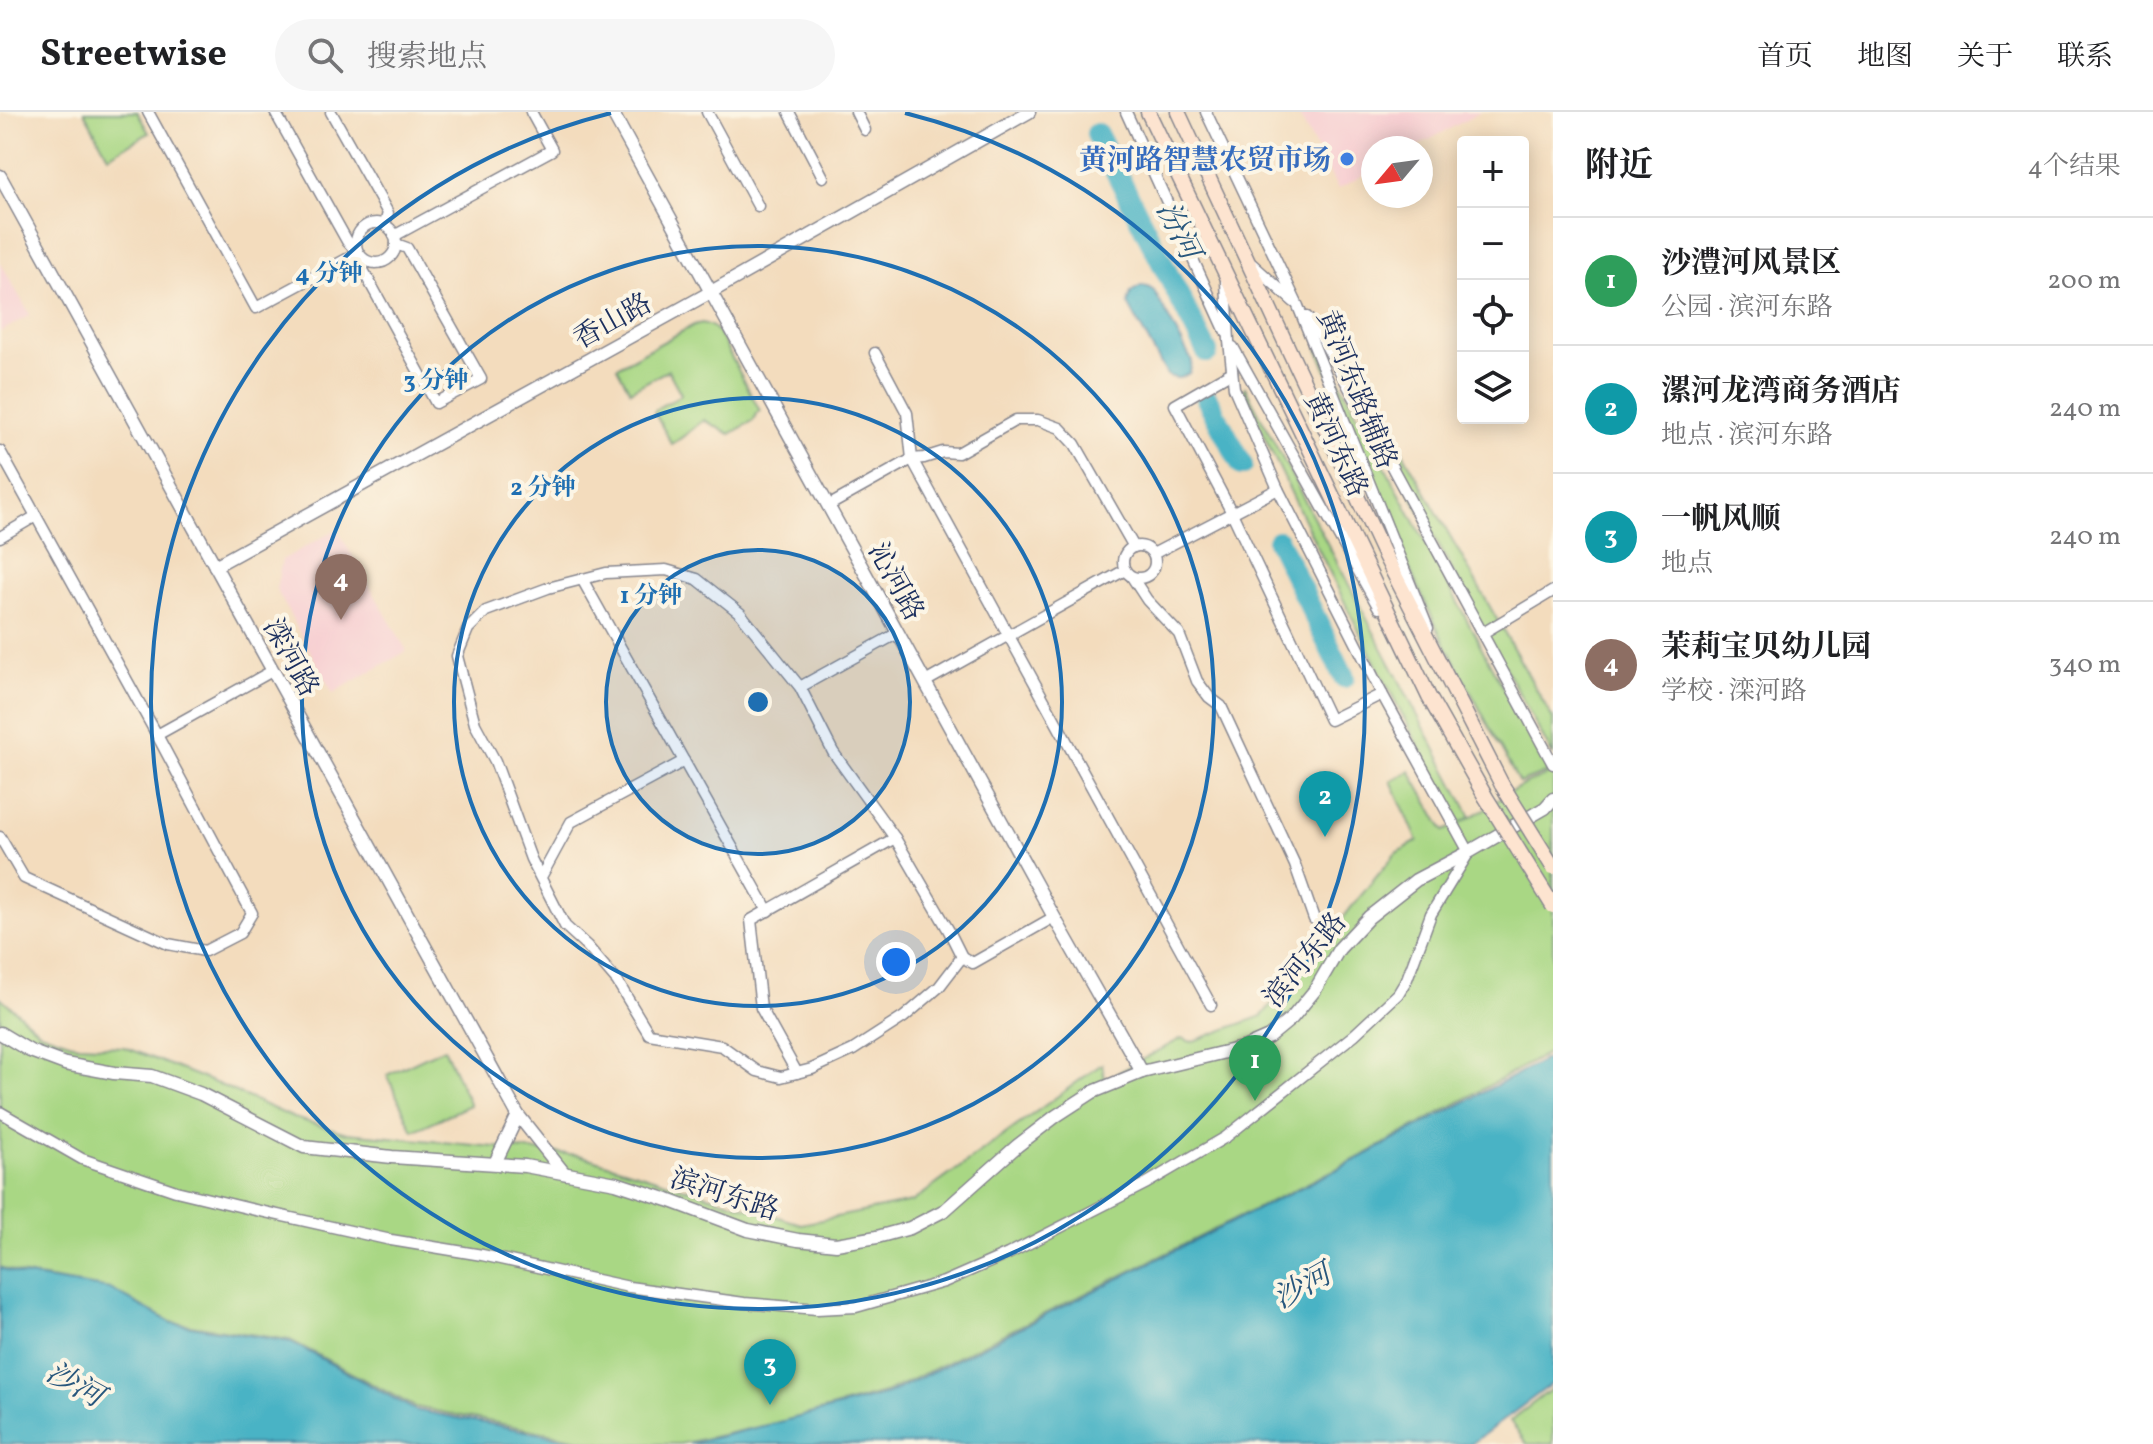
<!DOCTYPE html>
<html lang="zh">
<head>
<meta charset="utf-8">
<style>
	:root { --surface:#fff; --page:#f6f6f6; --text:#202124; --muted:#757577; --line:#e0e0e0; --accent:#0f766e }
	body { margin:0; font-family:Vollkorn,"Noto Serif SC",serif; background:var(--page); color:var(--text) }
	.controls { position:absolute; right:24px; top:24px; display:grid; overflow:hidden; border-radius:8px; box-shadow:0 4px 20px #0003 }
	.controls button { width:72px; height:72px; display:grid; place-items:center; padding:0; border:0; border-bottom:2px solid var(--line); background:var(--surface); color:var(--text); font:40px sans-serif }
	.compass { position:absolute; left:1361px; top:24px; width:72px; height:72px; border-radius:50%; background:var(--surface); box-shadow:0 4px 20px #0003; rotate:241deg }
	.you { position:absolute; left:896px; top:850px; width:28px; height:28px; margin:-20px; border:6px solid #fff; border-radius:50%; background:#1a73e8; box-shadow:0 0 0 12px #1a73e833 }
	.badge { display:grid; place-items:center; width:52px; height:52px; border-radius:50%; background:var(--accent); color:#fff; font-size:26px; font-weight:700 }
	.pin { position:absolute; translate:-50% -66px; filter:drop-shadow(0 2px 4px #0008) }
	.pin::after { content:''; position:absolute; top:42px; width:28px; height:24px; background:inherit; clip-path:polygon(0 0,100% 0,50% 100%) }
	.list { margin:0; padding:0; list-style:none }
	h2 { display:flex; justify-content:space-between; align-items:center; height:104px; margin:0; padding:0 32px; font-size:34px }
	h2 small { font-size:26px; font-weight:400; color:var(--muted) }
	.list li { display:grid; grid-template-columns:52px 1fr auto; gap:24px; align-items:center; box-sizing:border-box; height:128px; padding:0 32px; border-top:2px solid var(--line) }
	.list b { display:block; font-size:30px; white-space:nowrap }
	.list p { margin:0; font-size:26px; white-space:nowrap; color:var(--muted) }
	.list em { font-size:26px; font-style:normal; color:var(--muted) }
	.icon { flex:none; width:44px; height:44px; fill:none; stroke:currentColor; stroke-width:2; stroke-linecap:round; stroke-linejoin:round }
	.map { position:relative; flex:none; width:1553px; height:1332px; overflow:hidden }
	header { display:flex; align-items:center; gap:48px; box-sizing:border-box; height:112px; padding:0 40px; background:var(--surface); border-bottom:2px solid var(--line) }
	header strong { font-size:38px }
	nav { display:flex; gap:44px; margin-inline-start:auto; font-size:28px }
	.search { width:560px; height:72px; background:var(--page); display:flex; align-items:center; gap:20px; box-sizing:border-box; padding:0 28px; border-radius:44px; color:var(--muted); font-size:30px }
	main { display:flex }
	aside { flex:1; background:var(--surface) }
	.map>svg:first-child { display:block }
</style>
</head>
<body>
<header>
<strong>Streetwise</strong>
<div class="search"><svg class="icon" aria-label="search" viewBox="0 0 24 24"><circle cx="10" cy="10" r="6"/><path d="M15 15l6 6"/></svg>搜索地点</div>
<nav><a>首页</a><a>地图</a><a>关于</a><a>联系</a></nav>
</header>
<main>
<div class="map">
<svg width="1553" height="1332" viewBox="0 0 1553 1332">
	<rect width="100%" height="100%" fill="#fcf5e5"/>
	<filter id="ink" filterUnits="userSpaceOnUse"><feTurbulence type="fractalNoise" baseFrequency=".0125" numOctaves="2"/><feDisplacementMap in="SourceGraphic" scale="16" xChannelSelector="R" yChannelSelector="G"/><feConvolveMatrix kernelMatrix="1 2 1 2 8 2 1 2 1" color-interpolation-filters="sRGB"/></filter>
	<filter id="wash" filterUnits="userSpaceOnUse"><feTurbulence type="fractalNoise" baseFrequency=".006" numOctaves="4" result="noise"/><feDisplacementMap in="SourceGraphic" scale="32" xChannelSelector="R" yChannelSelector="G"/><feGaussianBlur stdDeviation="1.8" result="paint"/><feColorMatrix in="noise" values="0 0 0 0 0 0 0 0 0 0 0 0 0 0 0 0 0 1.4 0 .05"/><feComposite in="paint" operator="in"/></filter>
	<g filter="url(#wash)">
		<rect width="100%" height="100%" fill="#f3dcbd"/>
		<g fill="#f7cfd2">
			<path d="M 1297,0 L 1481,0 L 1414,36 L 1373,36 L 1373,58 L 1338,77 Z"/>
			<path d="M 0,150 L 30,203 L 0,220 Z"/>
			<path d="M 337,417 L 407,539 L 333,581 L 276,477 L 282,448 Z"/>
		</g>
		<g fill="#a9d784" stroke="#628371" stroke-width="2">
			<path d="M 84,0 L 137,0 L 149,21 L 108,44 Z"/>
			<path d="M 702,211 L 711,214 L 718,220 L 760,299 L 756,301 L 754,308 L 730,322 L 704,308 C 693,316 684,325 672,332 L 654,300 C 663,289 673,292 681,282 L 668,258 L 630,279 L 617,255 L 694,213 Z"/>
			<path d="M 1318,237 L 1323,238 L 1548,660 L 1519,671 L 1440,522 L 1401,439 Z"/>
			<path d="M 1245,275 L 1471,705 L 1460,711 C 1383,569 1310,425 1243,278 Z"/>
			<path d="M 1395,326 L 1553,607 L 1553,644 L 1383,331 Z"/>
			<path d="M 1410,659 L 1444,719 C 1473,708 1496,687 1523,673 C 1533,668 1544,666 1553,659 L 1553,938 L 1360,1045 L 887,1280 L 780,1310 L 680,1332 L 605,1332 L 415,1295 L 290,1228 L 171,1210 L 110,1177 L 20,1162 L 0,1155 L 0,885 L 40,920 L 78,933 L 124,935 L 220,973 L 294,1006 L 347,1021 L 579,1043 L 801,1112 L 912,1090 L 1102,952 L 1105,968 L 1182,926 L 1191,930 L 1262,904 L 1396,741 L 1418,729 L 1391,669 Z"/>
			<path d="M 444,936 L 470,993 L 413,1019 L 387,963 Z"/>
			<path d="M 1553,1276 L 1553,1332 L 1527,1332 L 1510,1309 Z"/>
		</g>
		<g fill="#48b3c5" stroke="#327192" stroke-width="2">
			<path d="M 1141,174 L 1148,175 L 1154,179 L 1192,249 L 1190,260 C 1182,267 1176,268 1167,263 L 1128,192 L 1131,180 Z"/>
			<path d="M 1553,943 L 1553,1271 L 1471,1332 L 689,1332 L 780,1310 L 888,1282 L 1360,1046 Z"/>
			<path d="M 0,1156 L 20,1163 L 110,1177 L 172,1211 L 291,1230 L 415,1298 L 595,1332 L 0,1332 Z"/>
		</g>
		<g fill="none" stroke-linecap="round" stroke-linejoin="round">
			<g stroke="#48b3c5" stroke-width="22">
				<path d="M 1097,22 L 1207,240"/>
				<path d="M 1207,287 L 1242,353"/>
				<path d="M 1278,429 L 1344,565"/>
			</g>
		</g>
	</g>
	<g filter="url(#ink)">
		<g fill="none" stroke-linecap="round" stroke-linejoin="round">
			<defs>
				<g id="minor">
					<path d="M 148,0 L 256,196 L 358,141"/>
					<path d="M 275,0 L 347,129 L 358,141 L 363,158 L 436,291 L 481,267 L 407,136 L 396,132"/>
					<path d="M 331,0 L 388,101 L 385,112"/>
					<path d="M 707,0 L 758,94"/>
					<path d="M 789,0 L 823,65"/>
					<path d="M 856,0 L 865,18"/>
					<path d="M 1126,0 L 1226,220"/>
					<path d="M 1206,0 L 1298,194 L 1428,516"/>
					<circle cx="376" cy="131" r="20"/>
					<path d="M 394,124 L 552,38 L 531,0"/>
					<path d="M 1252,152 L 1294,190"/>
					<path d="M 1307,205 L 1321,224 L 1553,652"/>
					<path d="M 1233,235 L 1379,496"/>
					<path d="M 875,241 L 907,301 L 912,347 L 1211,893"/>
					<path d="M 1232,260 L 1175,293 L 1232,401 L 1330,608 L 1382,582"/>
					<path d="M 0,339 L 36,404"/>
					<path d="M 828,394 L 912,347 L 924,346 L 943,340 L 958,341 L 1016,308 L 1038,308 L 1060,316 L 1075,332 L 1134,435"/>
					<path d="M 0,425 L 36,404 L 157,623 L 272,559"/>
					<circle cx="1139" cy="450" r="16"/>
					<path d="M 1153,442 L 1278,377"/>
					<path d="M 1132,465 L 1147,488 L 1179,522 L 1197,569 L 1209,585 L 1221,594 L 1295,753 L 1314,807"/>
					<path d="M 582,467 L 768,799"/>
					<path d="M 1483,521 L 1553,479"/>
					<path d="M 925,570 L 1125,458"/>
					<path d="M 800,575 L 833,640 L 895,726 L 949,819 L 962,845 L 939,875 L 904,905 L 853,938 L 812,957 L 781,965 L 757,959 L 722,934 L 649,922 L 617,869 L 587,834 L 565,814 L 531,747 L 495,649 L 475,612 L 457,544 L 468,517 L 486,499 L 548,476 L 606,461 L 666,458 L 697,467 L 740,501 L 800,575 L 898,521"/>
					<path d="M 0,725 L 24,766 L 168,832 L 205,839 L 240,821 L 252,801 L 157,623"/>
					<path d="M 541,765 L 571,710 L 684,649"/>
					<path d="M 962,845 L 973,851 L 1054,805"/>
					<path d="M 797,961 L 761,896 L 751,808 L 895,726"/>
					<path d="M 0,1000 L 82,1047 L 176,1079 L 251,1097 L 391,1128 L 482,1143 L 629,1175 L 744,1191 L 817,1197 L 856,1195 L 944,1170 L 1008,1142 L 1147,1071 L 1226,1025 L 1354,923 L 1398,882 L 1407,867 L 1431,802 L 1469,740 L 1382,582 L 1278,377 L 1234,276 L 1229,229 L 1226,169"/>
				</g>
				<g id="tertiary">
					<path d="M 612,0 L 1054,805 L 1142,960"/>
					<path d="M 0,64 L 518,1003 L 495,1051"/>
					<path d="M 215,454 L 711,180 L 1029,0"/>
					<path d="M 0,921 L 30,939 L 65,952 L 114,961 L 152,964 L 201,982 L 304,1035 L 392,1045 L 525,1054 L 616,1071 L 668,1088 L 748,1118 L 798,1128 L 836,1132 L 877,1125 L 910,1116 L 945,1098 L 1017,1034 L 1056,1004 L 1093,980 L 1142,960 L 1246,935 L 1269,925 L 1292,906 L 1315,878 L 1339,837 L 1369,805 L 1416,768 L 1469,740 L 1545,696 L 1553,687"/>
					<path d="M 518,1003 L 564,1061"/>
				</g>
				<g id="secondary">
					<path d="M 1148,0 L 1429,585 L 1485,684"/>
					<path d="M 1178,0 L 1383,440 L 1502,673"/>
				</g>
			</defs>
			<use href="#minor" stroke="#87868e" stroke-width="13"/>
			<use href="#tertiary" stroke="#87868e" stroke-width="15"/>
			<use href="#secondary" stroke="#87868e" stroke-width="17"/>
			<use href="#minor" stroke="#fff" stroke-width="10"/>
			<use href="#tertiary" stroke="#fff" stroke-width="12"/>
			<use href="#secondary" stroke="#fde4d0" stroke-width="14"/>
			<defs>
				<g id="secondary-bridge">
					<path d="M 1502,673 L 1553,755"/>
					<path d="M 1485,684 L 1553,794"/>
				</g>
			</defs>
			<use href="#secondary-bridge" stroke="#87868e" stroke-width="17" stroke-linecap="butt"/>
			<use href="#secondary-bridge" stroke="#fde4d0" stroke-width="14"/>
		</g>
	</g>
	<circle cx="758" cy="590" r="152" fill="#1f6fb2" fill-opacity=".12"/>
	<g fill="none" stroke="#1f6fb2" stroke-width="4">
		<circle cx="758" cy="590" r="152"/>
		<circle cx="758" cy="590" r="304"/>
		<circle cx="758" cy="590" r="456"/>
		<path d="M905 1A607 607 0 1 1 611 1"/>
	</g>
	<circle fill="#3f7fe0" stroke="#fcf5e5" stroke-width="3" cx="1347" cy="47" r="8"/>
	<g text-anchor="middle" stroke-width="8" stroke-linejoin="round" paint-order="stroke">
		<g font-size="28" font-weight="bold" fill="#366cbe" stroke="#fcf5e5" text-anchor="end">
			<text x="1331" y="57">黄河路智慧农贸市场</text>
		</g>
		<g font-size="28" fill="#1b2f5e" stroke="#fcf5e5">
			<text transform="translate(612 208) rotate(-29)" y="10">香山路</text>
			<text transform="translate(1358 277) rotate(68)" y="10">黄河东路辅路</text>
			<text transform="translate(1337 332) rotate(65)" y="10">黄河东路</text>
			<text transform="translate(897 469) rotate(61)" y="10">沁河路</text>
			<text transform="translate(292 545) rotate(61)" y="10">滦河路</text>
			<text transform="translate(1304 847) rotate(-51)" y="10">滨河东路</text>
			<text transform="translate(725 1081) rotate(18)" y="10">滨河东路</text>
		</g>
		<g font-size="30" font-style="italic" fill="#28577d" stroke="#fcf5e5">
			<text transform="translate(1179 118) rotate(63)" y="10">汾河</text>
			<text transform="translate(1302 1174) rotate(-29)" y="10">沙河</text>
			<text transform="translate(75 1272) rotate(29)" y="10">沙河</text>
		</g>
	</g>
	<circle cx="758" cy="590" r="12" fill="#1f6fb2" stroke="#fcf5e5" stroke-width="4"/>
	<g font-size="24" text-anchor="middle" font-weight="bold" fill="#1f6fb2" stroke="#fcf5e5" stroke-width="8" stroke-linejoin="round" paint-order="stroke">
		<text x="329" y="169">4 分钟</text>
		<text x="436" y="276">3 分钟</text>
		<text x="543" y="383">2 分钟</text>
		<text x="651" y="491">1 分钟</text>
	</g>
</svg>
<div class="controls">
<button>+</button>
<button>−</button>
<button><svg class="icon" aria-label="locate" viewBox="0 0 24 24"><circle cx="12" cy="12" r="6"/><path d="M12 2v4M12 18v4M2 12h4M18 12h4"/></svg></button>
<button><svg class="icon" aria-label="layers" viewBox="0 0 24 24"><path d="M12 4l9 5-9 5-9-5zM3 14l9 5 9-5"/></svg></button>
</div>
<svg class="compass" viewBox="-18 -18 36 36"><path d="M0-13l5 13h-10z" fill="#e53935"/><path d="M0 13l5-13h-10z" fill="#757577"/></svg>
<div class="you"></div>
<div class="pin badge" style="left:1255px;top:989px;background:#2e9e5b">1</div>
<div class="pin badge" style="left:1325px;top:725px;background:#0f9aa8">2</div>
<div class="pin badge" style="left:770px;top:1293px;background:#0f9aa8">3</div>
<div class="pin badge" style="left:341px;top:508px;background:#8d6e63">4</div>
</div>
<aside>
<h2>附近<small>4个结果</small></h2>
<ul class="list">
<li><span class="badge" style="background:#2e9e5b">1</span><div><b>沙澧河风景区</b><p>公园 · 滨河东路</p></div><em>200 m</em></li>
<li><span class="badge" style="background:#0f9aa8">2</span><div><b>漯河龙湾商务酒店</b><p>地点 · 滨河东路</p></div><em>240 m</em></li>
<li><span class="badge" style="background:#0f9aa8">3</span><div><b>一帆风顺</b><p>地点</p></div><em>240 m</em></li>
<li><span class="badge" style="background:#8d6e63">4</span><div><b>茉莉宝贝幼儿园</b><p>学校 · 滦河路</p></div><em>340 m</em></li>
</ul>
</aside>
</main>
</body>
</html>
